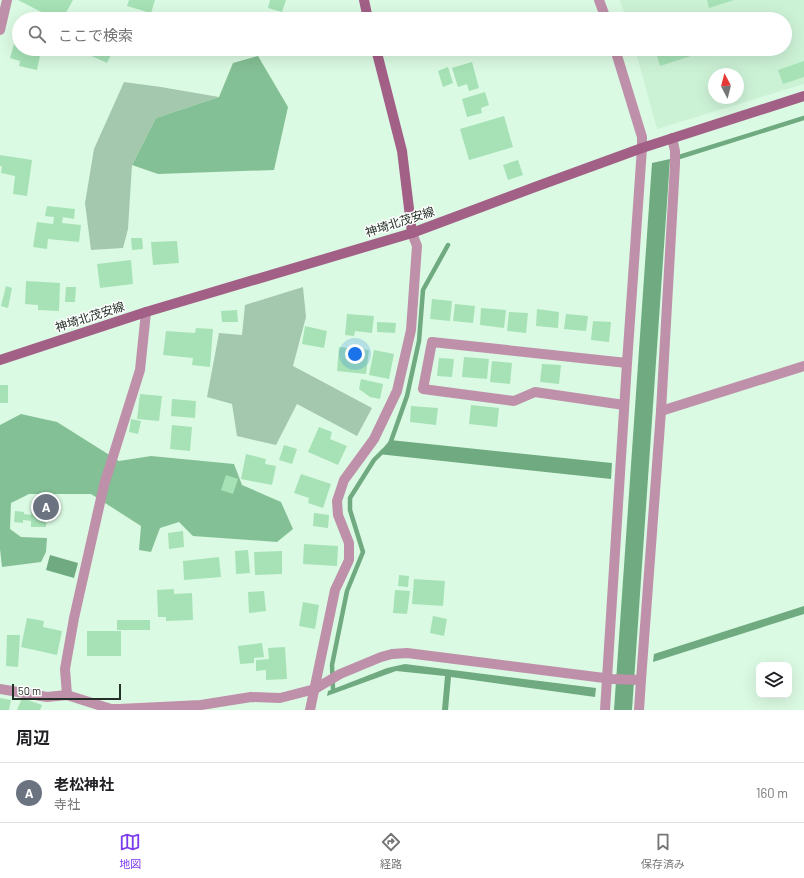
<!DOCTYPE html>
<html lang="ja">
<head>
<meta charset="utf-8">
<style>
	:root { --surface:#fff; --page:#f2f2f2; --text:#202124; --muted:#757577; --line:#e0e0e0; --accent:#7c3aed }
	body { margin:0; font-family:Barlow,"Noto Sans JP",sans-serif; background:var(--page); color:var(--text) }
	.controls { position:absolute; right:12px; bottom:12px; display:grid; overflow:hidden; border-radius:8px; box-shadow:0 4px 16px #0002 }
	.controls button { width:36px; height:36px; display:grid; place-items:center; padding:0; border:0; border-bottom:1px solid var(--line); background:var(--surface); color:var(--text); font:20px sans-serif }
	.compass { position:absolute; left:708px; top:68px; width:36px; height:36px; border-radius:50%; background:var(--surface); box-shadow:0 4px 16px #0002; rotate:353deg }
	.scale { position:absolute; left:12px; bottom:10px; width:109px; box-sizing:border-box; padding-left:4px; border:2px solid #243027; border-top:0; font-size:11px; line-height:14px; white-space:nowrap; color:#243027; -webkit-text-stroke:3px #fefefe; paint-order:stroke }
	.you { position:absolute; left:355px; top:354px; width:14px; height:14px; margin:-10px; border:3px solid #fff; border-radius:50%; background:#1a73e8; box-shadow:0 0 0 6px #1a73e833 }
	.badge { display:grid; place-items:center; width:26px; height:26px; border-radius:50%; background:var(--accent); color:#fff; font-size:13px; font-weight:700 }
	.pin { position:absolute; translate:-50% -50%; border:2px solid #fff; box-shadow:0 1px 4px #0006 }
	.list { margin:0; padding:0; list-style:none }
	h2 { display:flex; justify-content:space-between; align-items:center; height:52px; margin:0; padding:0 16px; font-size:17px }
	h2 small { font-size:13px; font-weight:400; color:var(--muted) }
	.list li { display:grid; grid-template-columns:26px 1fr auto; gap:12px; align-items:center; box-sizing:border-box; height:60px; padding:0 16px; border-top:1px solid var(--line) }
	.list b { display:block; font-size:15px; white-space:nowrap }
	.list p { margin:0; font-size:13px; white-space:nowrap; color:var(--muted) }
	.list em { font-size:13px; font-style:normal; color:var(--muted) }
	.icon { flex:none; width:22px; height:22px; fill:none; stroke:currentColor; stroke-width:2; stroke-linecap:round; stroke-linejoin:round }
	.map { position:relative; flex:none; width:804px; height:710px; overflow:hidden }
	.search { position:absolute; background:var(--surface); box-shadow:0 4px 16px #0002; left:12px; right:12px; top:12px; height:44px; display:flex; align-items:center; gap:10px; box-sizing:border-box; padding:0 14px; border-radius:22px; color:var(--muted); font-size:15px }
	.sheet { height:112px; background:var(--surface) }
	nav { display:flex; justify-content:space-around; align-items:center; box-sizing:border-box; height:56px; border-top:1px solid var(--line); background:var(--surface); font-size:11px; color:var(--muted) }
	nav a { display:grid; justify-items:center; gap:2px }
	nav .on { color:var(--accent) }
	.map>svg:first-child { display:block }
</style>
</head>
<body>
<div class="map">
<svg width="804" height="710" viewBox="0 0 804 710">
	<rect width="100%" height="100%" fill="#dbfae3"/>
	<path fill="#ccf2d6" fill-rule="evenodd" d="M 619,0 L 804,0 L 804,84 L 657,129 L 635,49 L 785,49 L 785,19 L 626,19 L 624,11 ZM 714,74 L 738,74 L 738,98 L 714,98 Z"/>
	<g fill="#a4c8ad">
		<path d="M 124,82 L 161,87 L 219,97 L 156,118 L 132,165 L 128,229 L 123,248 L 91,250 L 85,203 L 94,149 Z"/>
		<path d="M 303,287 L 306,317 L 293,366 L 372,408 L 357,436 L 297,404 L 276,445 L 237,436 L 232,404 L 207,397 L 219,333 L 242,335 L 245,305 Z"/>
	</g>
	<g fill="#84c095">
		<path d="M 258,56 L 288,107 L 274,170 L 158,174 L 132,165 L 156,118 L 219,97 L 233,63 Z"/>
		<path d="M 21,414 L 57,422 L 119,461 L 151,456 L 234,464 L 242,485 L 281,502 L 293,529 L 277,542 L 193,536 L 179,522 L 160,528 L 151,552 L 139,550 L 141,526 L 91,494 L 29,494 L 11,503 L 10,529 L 21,537 L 47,538 L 46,552 L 41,562 L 2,567 L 0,549 L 0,425 Z"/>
	</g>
	<g fill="#70aa80">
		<path d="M 670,159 L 632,710 L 614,710 L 652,163 Z"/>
		<path d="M 390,440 L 612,463 L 611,479 L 378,454 Z"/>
		<path d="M 50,555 L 78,563 L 74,578 L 46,570 Z"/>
		<path d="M 804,606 L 804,614 L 653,662 L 654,654 Z"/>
		<path d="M 405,664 L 596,688 L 595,697 L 451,677 L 448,710 L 442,710 L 445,676 L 396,671 L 327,696 L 328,691 L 387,668 Z"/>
	</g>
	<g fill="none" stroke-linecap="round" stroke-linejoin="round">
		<g stroke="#70aa80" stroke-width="4.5">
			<path d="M 676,158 L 804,118"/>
			<path d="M 390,444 L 407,396 L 419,341 L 423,290 L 448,245"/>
			<path d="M 333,689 L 332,665 L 347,591 L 363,552 L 350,510 L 350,498 L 374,460 L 383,451"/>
		</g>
	</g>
	<g fill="#a6e2b6">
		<path d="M 18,0 L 73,0 L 63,18 L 57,15 L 55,19 Z"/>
		<path d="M 129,0 L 155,0 L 151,13 L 127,6 Z"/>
		<path d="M 270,0 L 286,0 L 282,12 L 268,8 Z"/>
		<path d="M 707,0 L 734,0 L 709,8 Z"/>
		<path d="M 14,44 L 19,46 L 19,49 L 32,49 L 41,51 L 37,70 L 19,66 L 20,61 L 10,58 Z"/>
		<path d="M 87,49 L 103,49 L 112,53 L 107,63 L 85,53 Z"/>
		<path d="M 655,49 L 689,49 L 691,56 L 660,66 Z"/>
		<path d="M 804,61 L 804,77 L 783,84 L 778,70 Z"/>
		<path d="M 472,62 L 479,88 L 469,91 L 467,84 L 458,87 L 452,68 Z"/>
		<path d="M 448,67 L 453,83 L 443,87 L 438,71 Z"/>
		<path d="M 485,92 L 489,105 L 481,108 L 482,113 L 467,117 L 462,99 Z"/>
		<path d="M 504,116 L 513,147 L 469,160 L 460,129 Z"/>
		<path d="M 0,155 L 32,160 L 27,196 L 13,194 L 15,176 L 1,173 L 2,166 L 0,166 Z"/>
		<path d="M 518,160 L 523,175 L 508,180 L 503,165 Z"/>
		<path d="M 47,206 L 75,209 L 74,219 L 63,217 L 62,223 L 81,225 L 79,242 L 48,239 L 47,249 L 33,247 L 37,222 L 53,224 L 54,217 L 45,216 Z"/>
		<path d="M 131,238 L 142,238 L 143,249 L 132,250 Z"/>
		<path d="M 177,241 L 179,263 L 153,265 L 151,242 Z"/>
		<path d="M 131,260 L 133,284 L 100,288 L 97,264 Z"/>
		<path d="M 26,281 L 60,283 L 59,311 L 38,310 L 38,305 L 25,304 Z"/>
		<path d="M 6,286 L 12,288 L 8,308 L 1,306 Z"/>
		<path d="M 66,287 L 76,287 L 75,302 L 65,302 Z"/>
		<path d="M 432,299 L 452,301 L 450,321 L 430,319 Z"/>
		<path d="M 455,304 L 475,306 L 473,323 L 453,321 Z"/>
		<path d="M 481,308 L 506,310 L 504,328 L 480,325 Z"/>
		<path d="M 537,309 L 559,312 L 558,328 L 536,326 Z"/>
		<path d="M 237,310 L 238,322 L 222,322 L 221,311 Z"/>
		<path d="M 509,312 L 528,313 L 526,333 L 507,331 Z"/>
		<path d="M 347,314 L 374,316 L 372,333 L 355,331 L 354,336 L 345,335 Z"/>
		<path d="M 566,314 L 588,316 L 586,331 L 564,329 Z"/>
		<path d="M 593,321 L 611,322 L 609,342 L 591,340 Z"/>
		<path d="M 377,322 L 396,323 L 395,333 L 377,332 Z"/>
		<path d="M 305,326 L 327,331 L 324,348 L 302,344 Z"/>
		<path d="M 196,328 L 213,329 L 210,367 L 192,365 L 193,358 L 163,355 L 166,331 L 195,333 Z"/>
		<path d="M 339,347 L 369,350 L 366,374 L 337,371 Z"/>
		<path d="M 374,350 L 394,354 L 389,379 L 369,375 Z"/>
		<path d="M 464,357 L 489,359 L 487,379 L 462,377 Z"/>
		<path d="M 439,358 L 454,359 L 452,377 L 437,376 Z"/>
		<path d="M 492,361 L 512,363 L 510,384 L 490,382 Z"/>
		<path d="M 542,364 L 561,365 L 559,384 L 540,382 Z"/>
		<path d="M 361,379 L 383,384 L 380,399 L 370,397 L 359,389 Z"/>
		<rect x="0" y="385" width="8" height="18"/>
		<path d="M 140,394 L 162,396 L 159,421 L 137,419 Z"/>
		<path d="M 172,399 L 196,401 L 195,418 L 171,416 Z"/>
		<path d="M 471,405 L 499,408 L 497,427 L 469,424 Z"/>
		<path d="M 411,406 L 438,408 L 436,425 L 410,422 Z"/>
		<path d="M 131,419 L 141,421 L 138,434 L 129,432 Z"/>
		<path d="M 172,425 L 192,427 L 190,451 L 170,449 Z"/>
		<path d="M 319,427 L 332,432 L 330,439 L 347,446 L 338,465 L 308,452 Z"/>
		<path d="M 284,445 L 297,449 L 292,464 L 279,460 Z"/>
		<path d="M 246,454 L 266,459 L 265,464 L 276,466 L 272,485 L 241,479 Z"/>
		<path d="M 301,474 L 331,484 L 323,508 L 308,503 L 309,498 L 294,493 Z"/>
		<path d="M 226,475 L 238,479 L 233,494 L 221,490 Z"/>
		<path d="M 32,509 L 47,509 L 46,527 L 31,527 L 31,521 L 23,520 L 23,523 L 14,522 L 15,511 L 24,512 L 24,514 L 31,515 Z"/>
		<path d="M 314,513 L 329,515 L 328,528 L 313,526 Z"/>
		<path d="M 183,531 L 184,547 L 169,549 L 168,533 Z"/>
		<path d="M 304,544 L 338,546 L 337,566 L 303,564 Z"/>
		<path d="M 248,550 L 250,573 L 236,574 L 235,551 Z"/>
		<path d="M 282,551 L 282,574 L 255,575 L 254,552 Z"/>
		<path d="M 219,557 L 221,577 L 184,580 L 183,561 Z"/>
		<path d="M 399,575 L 409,576 L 408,587 L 398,586 Z"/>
		<path d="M 414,579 L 445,581 L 443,606 L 412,604 Z"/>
		<path d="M 174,589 L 174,594 L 192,593 L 193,620 L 166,621 L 166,617 L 158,617 L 157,590 Z"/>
		<path d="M 395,590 L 410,591 L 407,614 L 393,613 Z"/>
		<path d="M 264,591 L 266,611 L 249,613 L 248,592 Z"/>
		<path d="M 303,602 L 319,605 L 315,629 L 299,626 Z"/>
		<path d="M 433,616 L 447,619 L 444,636 L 430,633 Z"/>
		<path d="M 27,618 L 44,621 L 43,627 L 62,631 L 57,655 L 21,647 Z"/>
		<rect x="117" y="620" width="33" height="10"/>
		<rect x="87" y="631" width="34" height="25"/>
		<path d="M 7,635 L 20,635 L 18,667 L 6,666 Z"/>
		<path d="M 262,643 L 264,657 L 254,658 L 254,663 L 240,664 L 238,646 Z"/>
		<path d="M 285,647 L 287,679 L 266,680 L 266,670 L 256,671 L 256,660 L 269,659 L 268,648 Z"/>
		<path d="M 0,698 L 11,700 L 9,710 L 0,710 Z"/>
		<path d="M 22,698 L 42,705 L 40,710 L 17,710 Z"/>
	</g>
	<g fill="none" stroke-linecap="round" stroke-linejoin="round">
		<g stroke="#bf90a9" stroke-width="10">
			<path d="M 599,0 L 606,19"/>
			<path d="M 0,30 L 7,0"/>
			<path d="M 624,405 L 535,392 L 514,401 L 423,389 L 432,342 L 627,363"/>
			<path d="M 661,411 L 804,366"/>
			<path d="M 0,689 L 47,697 L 67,695 L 111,709 L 119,709 L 201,705 L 251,697 L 280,698 L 315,689 L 340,674 L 381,657 L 392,654 L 407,653 L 612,679 L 641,680"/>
			<path d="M 67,695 L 65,669 L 74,618 L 104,485 L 140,370 L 146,312"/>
			<path d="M 310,710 L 335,590 L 349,560 L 349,543 L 338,515 L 337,501 L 344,480 L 374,439 L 397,391 L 411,330 L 417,246 L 412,233"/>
			<path d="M 605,710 L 627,363 L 642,148 L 642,137 L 615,49"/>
			<path d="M 639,710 L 641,680 L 661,411 L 675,164 L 675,151 L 672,138"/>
		</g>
		<g stroke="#a36087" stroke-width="10">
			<path d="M 364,0 L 368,19"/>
			<path d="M 376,49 L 402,151 L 412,233"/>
			<path d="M 0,360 L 146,312 L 412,233 L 535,187 L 642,148 L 804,96"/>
		</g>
	</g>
	<g text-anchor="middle" stroke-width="3" stroke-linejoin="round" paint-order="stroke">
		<g font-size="12" fill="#243027" stroke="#fefefe">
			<text transform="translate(400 222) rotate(-18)" y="4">神埼北茂安線</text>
			<text transform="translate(90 317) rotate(-18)" y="4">神埼北茂安線</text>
		</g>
	</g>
</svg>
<div class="controls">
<button><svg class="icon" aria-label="layers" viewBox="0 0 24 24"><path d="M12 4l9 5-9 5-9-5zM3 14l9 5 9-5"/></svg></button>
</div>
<svg class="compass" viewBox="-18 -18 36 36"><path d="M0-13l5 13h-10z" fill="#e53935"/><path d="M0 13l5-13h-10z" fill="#757577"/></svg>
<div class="scale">50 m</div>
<div class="you"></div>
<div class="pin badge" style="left:46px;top:507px;background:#6b7280">A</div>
<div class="search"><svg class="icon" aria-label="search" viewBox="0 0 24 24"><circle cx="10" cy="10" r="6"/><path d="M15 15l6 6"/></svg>ここで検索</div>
</div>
<section class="sheet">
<h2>周辺<small></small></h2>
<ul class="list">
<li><span class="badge" style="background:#6b7280">A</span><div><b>老松神社</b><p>寺社</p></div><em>160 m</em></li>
</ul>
</section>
<nav>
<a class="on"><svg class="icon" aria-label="map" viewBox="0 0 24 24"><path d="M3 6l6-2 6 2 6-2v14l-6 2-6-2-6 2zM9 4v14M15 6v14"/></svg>地図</a>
<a><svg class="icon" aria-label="directions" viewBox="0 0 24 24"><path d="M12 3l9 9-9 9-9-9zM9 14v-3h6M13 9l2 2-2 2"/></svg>経路</a>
<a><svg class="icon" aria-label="saved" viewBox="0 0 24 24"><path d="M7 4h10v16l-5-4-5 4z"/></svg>保存済み</a>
</nav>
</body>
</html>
